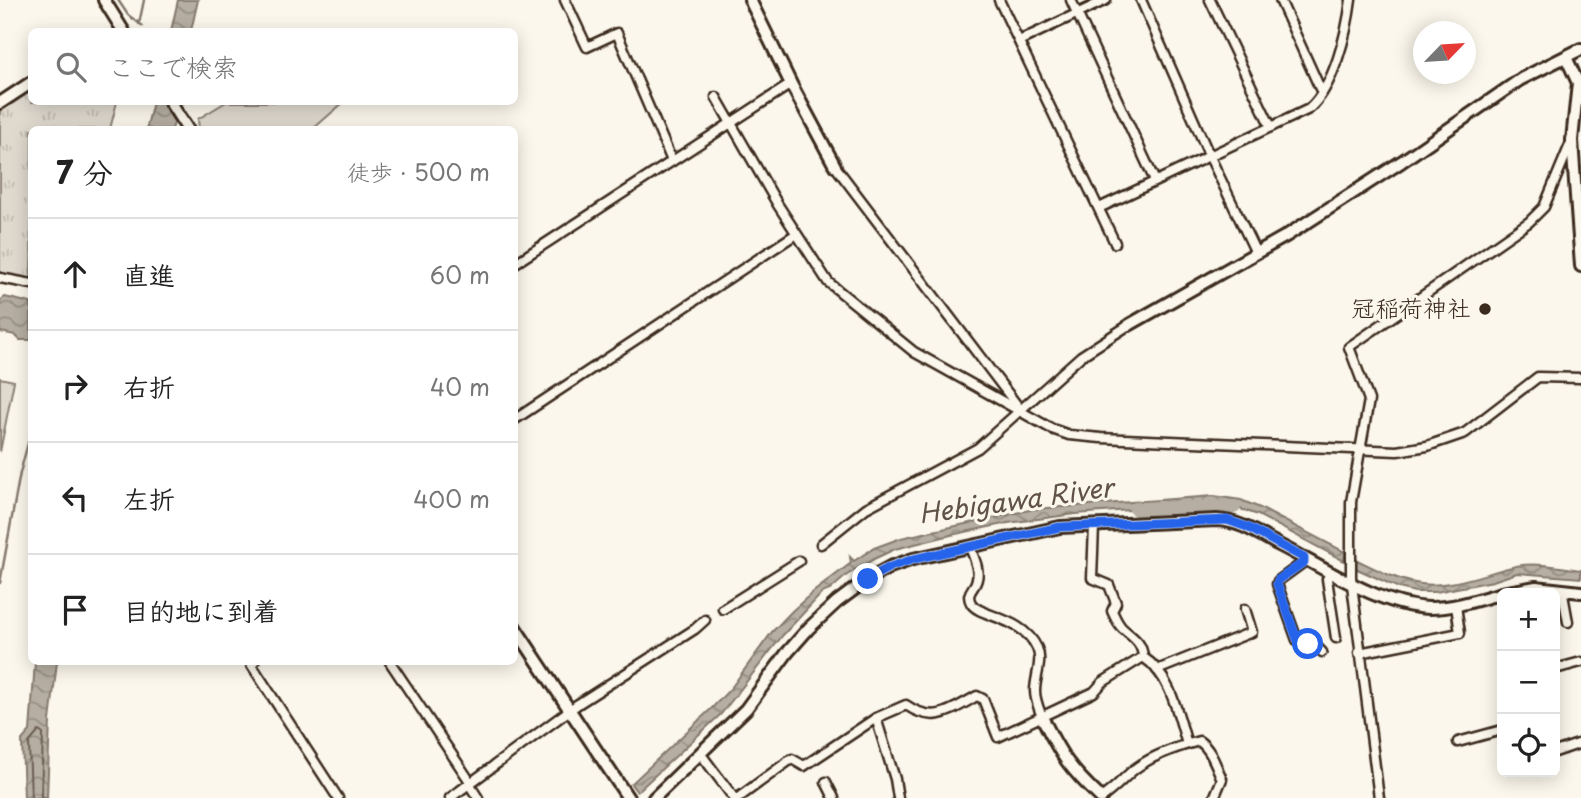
<!DOCTYPE html>
<html lang="ja">
<head>
<meta charset="utf-8">
<style>
	:root { --surface:#fff; --page:#f2f2f2; --text:#222; --muted:#767676; --line:#e0e0e0 }
	body { margin:0; font-family:"Playpen Sans","Klee One",sans-serif; background:var(--page); color:var(--text) }
	.controls { position:absolute; right:21px; bottom:21px; display:grid; overflow:hidden; border-radius:10px; box-shadow:0 4px 18px #0003 }
	.controls button { width:63px; height:63px; display:grid; place-items:center; padding:0; border:0; border-bottom:2px solid var(--line); background:var(--surface); color:var(--text); font:35px sans-serif }
	.compass { position:absolute; left:1413px; top:21px; width:63px; height:63px; border-radius:50%; background:var(--surface); box-shadow:0 4px 18px #0003; rotate:65deg }
	.stop { position:absolute; width:21px; height:21px; margin:-16px; border:5px solid #2563eb; border-radius:50%; background:#fff }
	.stop.end { background:#2563eb; border-color:#fff; box-shadow:0 2px 7px #0008 }
	.list { margin:0; padding:0; list-style:none }
	h2 { display:flex; justify-content:space-between; align-items:center; height:91px; margin:0; padding:0 28px; font-size:30px }
	h2 small { font-size:23px; font-weight:400; color:var(--muted) }
	.list li { display:grid; grid-template-columns:46px 1fr auto; gap:21px; align-items:center; box-sizing:border-box; height:112px; padding:0 28px; border-top:2px solid var(--line) }
	.list b { display:block; font-size:26px; white-space:nowrap }
	.list em { font-size:23px; font-style:normal; color:var(--muted) }
	.icon { flex:none; width:38px; height:38px; fill:none; stroke:currentColor; stroke-width:2; stroke-linecap:round; stroke-linejoin:round }
	.map { position:relative; flex:none; width:1581px; height:798px; overflow:hidden }
	.search { position:absolute; background:var(--surface); box-shadow:0 4px 18px #0003; left:28px; top:28px; width:490px; height:77px; display:flex; align-items:center; gap:18px; box-sizing:border-box; padding:0 24px; border-radius:10px; color:var(--muted); font-size:26px }
	.panel { position:absolute; background:var(--surface); box-shadow:0 4px 18px #0003; left:28px; top:126px; width:490px; height:539px; border-radius:10px }
	.map>svg:first-child { display:block }
</style>
</head>
<body>
<div class="map">
<svg width="1581" height="798" viewBox="0 0 1581 798">
	<defs>
		<pattern id="park-tufts" width="24" height="20" patternUnits="userSpaceOnUse" patternTransform="scale(1.75)"><rect width="24" height="20" fill="#dfd9ce"/><path d="M3 7l-1-3M5 7V3M7 7l1-3M15 17l-1-3M17 17v-4M19 17l1-3" fill="none" stroke="#c0bab0"/></pattern>
		<pattern id="water-waves" width="16" height="10" patternUnits="userSpaceOnUse" patternTransform="scale(1.75)"><rect width="16" height="10" fill="#b6aea2"/><path d="M0 5q4-4 8 0t8 0" fill="none" stroke="#958e83"/></pattern>
	</defs>
	<rect width="100%" height="100%" fill="#fbf7ec"/>
	<filter id="ink" filterUnits="userSpaceOnUse"><feTurbulence type="fractalNoise" baseFrequency=".0143" numOctaves="2"/><feDisplacementMap in="SourceGraphic" scale="14" xChannelSelector="R" yChannelSelector="G"/><feConvolveMatrix kernelMatrix="1 2 1 2 8 2 1 2 1" color-interpolation-filters="sRGB"/></filter>
	<g filter="url(#ink)">
		<g fill="#dfd9ce" stroke="#8d8276" stroke-width="2">
			<path d="M 226,102 L 344,102 L 313,129 L 199,129 L 198,119 Z"/>
			<path d="M 0,378 L 14,381 L 0,452 Z"/>
		</g>
		<path fill="url(#park-tufts)" stroke="#8d8276" stroke-width="2" d="M 31,89 L 32,102 L 117,102 L 110,129 L 32,130 L 31,280 L 0,273 L 0,109 Z"/>
		<g fill="url(#water-waves)" stroke="#85796d" stroke-width="2">
			<path d="M 178,0 L 198,0 L 191,31 L 171,31 Z"/>
			<path d="M 153,102 L 184,102 L 181,104 L 172,129 L 146,130 Z"/>
			<path d="M 5,297 L 31,303 L 31,340 L 20,340 L 15,335 L 0,332 L 0,303 L 1,300 Z"/>
			<path d="M 1214,496 L 1241,500 L 1260,508 L 1345,552 L 1344,561 L 1258,515 L 1231,506 L 1185,506 L 1075,514 L 1008,523 L 951,535 L 895,549 L 876,558 L 847,575 L 830,590 L 822,593 L 783,635 L 721,714 L 637,792 L 631,784 L 712,708 L 731,688 L 772,632 L 792,611 L 812,593 L 851,563 L 850,557 L 854,561 L 874,548 L 901,538 L 1034,509 Z"/>
			<path d="M 1355,559 C 1374,568 1394,579 1415,583 C 1449,590 1484,573 1516,566 C 1537,562 1560,567 1581,570 L 1581,578 L 1517,573 L 1493,581 L 1436,592 L 1415,592 L 1399,588 L 1355,568 Z"/>
			<path d="M 35,662 L 57,662 L 50,721 L 47,798 L 24,798 L 22,740 L 30,731 Z"/>
		</g>
		<g fill="none" stroke-linecap="round" stroke-linejoin="round">
			<path stroke="#6c5f53" stroke-width="2" d="M 31,798 L 29,743 L 39,731 L 43,734 L 41,798"/>
			<g stroke="#85796d" stroke-width="2.5">
				<path d="M 118,0 L 128,15 L 143,26"/>
				<path d="M 139,24 L 144,0"/>
				<path d="M 0,583 L 20,473 L 32,428"/>
			</g>
			<path stroke="#b6aea2" stroke-width="14" d="M 1136,509 L 1234,507"/>
			<defs>
				<g id="street">
					<path d="M 565,0 L 587,47 L 617,33 L 672,161"/>
					<path d="M 999,0 L 1115,243"/>
					<path d="M 1071,0 L 1155,181"/>
					<path d="M 1141,0 L 1210,157 L 1256,253"/>
					<path d="M 1210,0 L 1271,127"/>
					<path d="M 1280,0 L 1322,93"/>
					<path d="M 1019,41 L 1106,0"/>
					<path d="M 716,97 L 778,205 L 828,282 L 914,352 L 1052,429 L 1069,435 L 1101,438 L 1397,451 L 1427,446 L 1465,433 L 1538,377 L 1581,378"/>
					<path d="M 835,166 L 1019,408"/>
					<path d="M 1099,208 L 1309,109 C 1334,87 1347,32 1351,0"/>
					<path d="M 514,264 L 791,84"/>
					<path d="M 0,278 L 32,284"/>
					<path d="M 514,420 L 796,234"/>
					<path d="M 1094,526 L 1092,578 L 1109,585 L 1116,603 L 1112,611 C 1115,617 1117,623 1122,628 C 1132,637 1142,642 1143,657 C 1171,675 1178,715 1187,744"/>
					<path d="M 821,544 L 866,508 L 978,448 L 1081,356 L 1129,325"/>
					<path d="M 970,547 C 973,556 980,569 977,579 C 975,589 965,592 971,603 C 978,617 1022,616 1037,648 C 1043,661 1035,677 1035,691 C 1035,700 1039,709 1042,717"/>
					<path d="M 1304,558 L 1304,562 L 1278,581 L 1277,584 L 1297,640 L 1308,644 L 1313,643 L 1322,652"/>
					<path d="M 1331,572 L 1327,579 L 1336,638"/>
					<path d="M 1562,589 L 1568,622"/>
					<path d="M 723,609 L 799,561"/>
					<path d="M 1359,653 L 1460,633 L 1456,606"/>
					<path d="M 254,662 L 251,664 L 338,798"/>
					<path d="M 390,662 L 471,783"/>
					<path d="M 1555,669 L 1581,662"/>
					<path d="M 1157,670 L 1252,632 L 1245,609"/>
					<path d="M 876,718 L 895,779 L 898,798"/>
					<path d="M 1458,742 L 1502,730"/>
					<path d="M 1555,752 L 1581,743"/>
					<path d="M 700,753 L 734,798"/>
					<path d="M 826,782 L 834,798"/>
					<path d="M 469,784 L 478,798"/>
					<path d="M 450,798 L 578,704 L 695,629 L 705,620"/>
					<path d="M 738,798 L 790,760 L 792,759 L 804,766 L 876,718 L 906,705 C 935,725 951,710 977,696 L 983,699 L 998,737 L 1094,692 L 1103,682 L 1143,657"/>
					<path d="M 1101,798 C 1113,790 1121,781 1131,772 C 1148,757 1177,747 1199,741 C 1211,749 1216,766 1222,779 L 1214,798"/>
					<path d="M 1379,798 L 1351,577 L 1351,502 L 1369,400 L 1349,347 L 1529,222 L 1544,207 L 1572,140"/>
				</g>
				<g id="secondary">
					<path d="M 104,0 L 124,32"/>
					<path d="M 750,0 L 791,84 L 835,166"/>
					<path d="M 1566,57 L 1578,83 L 1572,140 L 1581,266"/>
					<path d="M 170,102 L 188,130"/>
					<path d="M 0,103 L 32,82"/>
					<path d="M 1129,325 L 1286,236 L 1401,162 L 1521,79 L 1581,49"/>
					<path d="M 1502,593 L 1536,587 L 1581,592"/>
					<path d="M 514,626 L 628,798"/>
					<path d="M 1042,717 C 1061,756 1070,769 1101,798"/>
					<path d="M 654,798 L 746,709 L 787,653 L 809,628 L 837,602 L 868,579 L 890,567 L 913,559 L 1060,527 L 1217,520 C 1241,521 1260,535 1281,546 C 1324,568 1380,606 1429,608 C 1454,608 1478,600 1502,593"/>
				</g>
			</defs>
			<use href="#street" stroke="#3b2a1e" stroke-width="13"/>
			<use href="#secondary" stroke="#3b2a1e" stroke-width="16"/>
			<use href="#street" stroke="#fbf7ec" stroke-width="8"/>
			<use href="#secondary" stroke="#fbf7ec" stroke-width="10"/>
		</g>
	</g>
	<g fill="none" stroke-linecap="round" stroke-linejoin="round" filter="url(#ink)">
		<path stroke="#2563eb" stroke-width="9" d="M 868,579 L 890,567 L 914,559 L 1060,527 L 1227,520 L 1247,527 L 1304,558 L 1304,562 L 1278,580 L 1277,584 L 1297,639 L 1308,644"/>
	</g>
	<circle fill="#3b2a1e" stroke="#fbf7ec" stroke-width="2.5" cx="1485" cy="309" r="7"/>
	<g text-anchor="middle" stroke-width="6" stroke-linejoin="round" paint-order="stroke">
		<g font-size="24" fill="#3b2a1e" stroke="#fbf7ec" text-anchor="end">
			<text x="1471" y="317">冠稲荷神社</text>
		</g>
		<g font-size="26" font-style="italic" fill="#605246" stroke="#fbf7ec">
			<text transform="translate(1016 501) rotate(-8)" y="9">Hebigawa River</text>
		</g>
	</g>
</svg>
<div class="controls">
<button>+</button>
<button>−</button>
<button><svg class="icon" aria-label="locate" viewBox="0 0 24 24"><circle cx="12" cy="12" r="6"/><path d="M12 2v4M12 18v4M2 12h4M18 12h4"/></svg></button>
</div>
<svg class="compass" viewBox="-18 -18 36 36"><path d="M0-13l5 13h-10z" fill="#e53935"/><path d="M0 13l5-13h-10z" fill="#767676"/></svg>
<div class="stop" style="left:1308px;top:644px"></div>
<div class="stop end" style="left:868px;top:579px"></div>
<div class="search"><svg class="icon" aria-label="search" viewBox="0 0 24 24"><circle cx="10" cy="10" r="6"/><path d="M15 15l6 6"/></svg>ここで検索</div>
<section class="panel">
<h2>7 分<small>徒歩 · 500 m</small></h2>
<ul class="list">
<li><svg class="icon" aria-label="ahead" viewBox="0 0 24 24"><path d="M12 20V5M6 11l6-6 6 6"/></svg><div><b>直進</b></div><em>60 m</em></li>
<li><svg class="icon" aria-label="right" viewBox="0 0 24 24"><path d="M7 20v-9h11M14 6l5 5-5 5"/></svg><div><b>右折</b></div><em>40 m</em></li>
<li><svg class="icon" aria-label="left" viewBox="0 0 24 24"><path d="M17 20v-9H6M10 6l-5 5 5 5"/></svg><div><b>左折</b></div><em>400 m</em></li>
<li><svg class="icon" aria-label="arrive" viewBox="0 0 24 24"><path d="M6 21V4h12l-3 4 3 4H6"/></svg><div><b>目的地に到着</b></div></li>
</ul>
</section>
</div>
</body>
</html>
